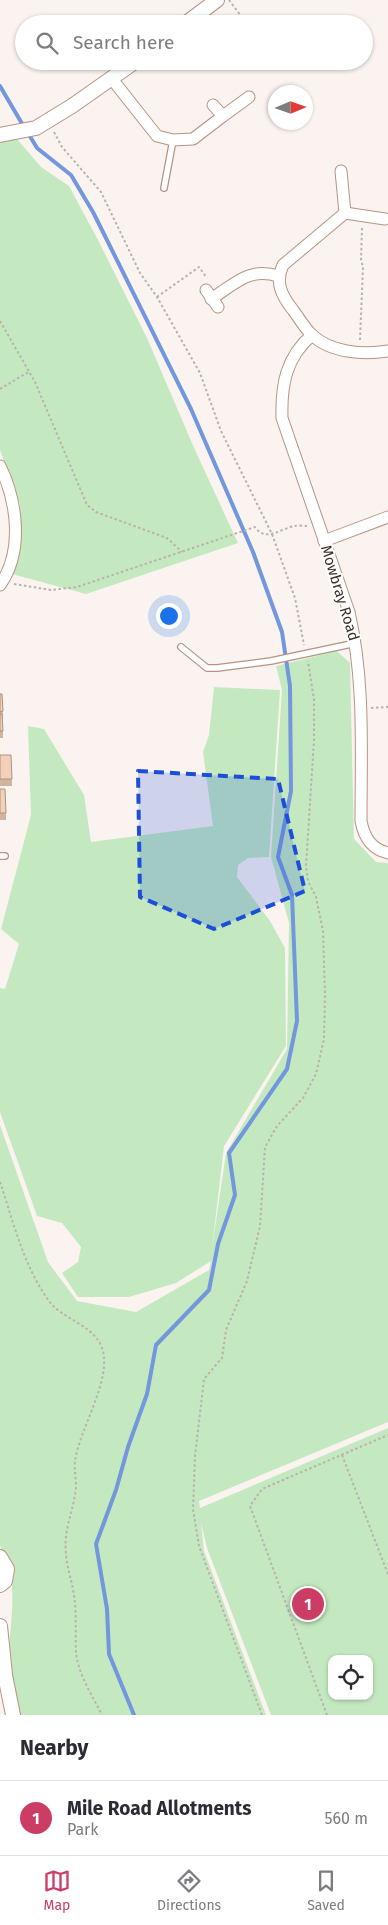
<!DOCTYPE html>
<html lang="en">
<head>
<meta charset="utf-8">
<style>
	:root { --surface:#fff; --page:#f2f2f3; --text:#2b2b33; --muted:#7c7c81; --line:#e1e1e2; --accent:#cc3d65 }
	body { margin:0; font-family:"Fira Sans",sans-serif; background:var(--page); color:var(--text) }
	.controls { position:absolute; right:15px; bottom:15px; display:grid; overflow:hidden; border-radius:10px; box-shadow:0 1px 4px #0004 }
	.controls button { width:45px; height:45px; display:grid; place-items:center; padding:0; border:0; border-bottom:1px solid var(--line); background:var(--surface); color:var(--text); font:25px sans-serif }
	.compass { position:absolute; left:268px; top:85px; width:45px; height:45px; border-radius:50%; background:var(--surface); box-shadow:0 1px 4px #0004; rotate:88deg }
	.you { position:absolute; left:168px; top:615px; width:18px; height:18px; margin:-12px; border:4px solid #fff; border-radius:50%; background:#1a73e8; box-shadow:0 0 0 8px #1a73e833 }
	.badge { display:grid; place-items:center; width:32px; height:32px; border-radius:50%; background:var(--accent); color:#fff; font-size:16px; font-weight:700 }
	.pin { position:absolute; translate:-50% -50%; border:2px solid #fff; box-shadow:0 1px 5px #0006 }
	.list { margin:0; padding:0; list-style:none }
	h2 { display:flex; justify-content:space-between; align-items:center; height:65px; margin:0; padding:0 20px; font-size:21px }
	h2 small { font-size:16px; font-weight:400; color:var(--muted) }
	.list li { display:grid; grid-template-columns:32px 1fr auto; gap:15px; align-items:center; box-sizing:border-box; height:75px; padding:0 20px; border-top:1px solid var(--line) }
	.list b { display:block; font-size:19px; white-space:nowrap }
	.list p { margin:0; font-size:16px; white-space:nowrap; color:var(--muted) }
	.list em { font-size:16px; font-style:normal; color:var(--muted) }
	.icon { flex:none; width:28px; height:28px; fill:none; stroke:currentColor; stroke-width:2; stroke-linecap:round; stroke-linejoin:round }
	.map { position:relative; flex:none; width:388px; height:1715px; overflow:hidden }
	.search { position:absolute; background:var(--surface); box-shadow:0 1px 4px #0004; left:15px; right:15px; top:15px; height:55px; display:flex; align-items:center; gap:12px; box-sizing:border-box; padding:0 18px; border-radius:28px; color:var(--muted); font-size:19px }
	.sheet { height:140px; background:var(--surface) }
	nav { display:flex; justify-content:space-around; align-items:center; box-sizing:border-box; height:70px; border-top:1px solid var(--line); background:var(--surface); font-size:14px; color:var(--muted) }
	nav a { display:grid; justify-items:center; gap:2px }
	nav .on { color:var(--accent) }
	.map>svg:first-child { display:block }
</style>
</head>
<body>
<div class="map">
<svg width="388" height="1715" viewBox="0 0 388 1715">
	<rect width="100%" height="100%" fill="#fbf3f0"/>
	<g fill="#c4e9c0" fill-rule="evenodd">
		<path d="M 17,139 L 41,167 L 69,186 L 97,238 L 147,338 L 195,450 L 238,543 L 86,594 L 12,574 L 21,540 L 20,504 L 0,450 L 0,142 Z"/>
		<path d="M 337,651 L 350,663 L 354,839 L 376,862 L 388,863 L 388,1422 L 199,1501 L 200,1508 L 388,1428 L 388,1715 L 271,1715 L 207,1548 L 201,1523 L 204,1551 L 266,1715 L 17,1715 C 14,1699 8,1681 8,1665 C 9,1626 21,1581 0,1546 L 0,1125 L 48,1262 L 77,1301 L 136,1312 L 209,1270 L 211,1261 L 176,1283 L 129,1297 L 78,1297 L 62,1273 L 78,1262 L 81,1247 L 62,1223 L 37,1216 L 0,1112 L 0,988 L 5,989 L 19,944 L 1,929 L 31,815 L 28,726 L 44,729 L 84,795 L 91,842 L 213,826 L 203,752 L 209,735 L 214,687 L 280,690 L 269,857 L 248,858 L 238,865 L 237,877 L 270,921 L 285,948 L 286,1046 L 224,1146 L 212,1248 L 226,1153 L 287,1049 L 289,923 L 271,857 L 282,690 L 276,666 ZM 332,1659 L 369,1659 L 369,1696 L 332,1696 Z"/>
	</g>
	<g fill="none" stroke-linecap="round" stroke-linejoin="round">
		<g stroke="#7297dd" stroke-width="4">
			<path d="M 0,86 L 24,127"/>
			<path d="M 28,133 L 37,148 L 71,175 L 93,212 L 191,409 L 253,552 L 282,632 L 290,686 L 291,791 L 278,857 L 292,895 L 297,1021 L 287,1069 L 229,1153 L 235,1195 L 218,1244 L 209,1290 L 156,1345 L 147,1394 L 128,1447 L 116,1490 L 96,1544 L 107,1609 L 109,1654 L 134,1715"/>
		</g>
		<defs>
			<g id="service">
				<path d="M 164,188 L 173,140"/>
				<path d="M 181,647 L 207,668 L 217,668 L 271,661 L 356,643"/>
				<path d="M 0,856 L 5,856"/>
			</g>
			<g id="minor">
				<path d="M 112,79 L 157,136 L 173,140 L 193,139 L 223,116 L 213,105"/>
				<path d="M 223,116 L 249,97"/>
				<path d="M 341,171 L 345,213"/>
				<path d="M 385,219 L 345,213 L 283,265 C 275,282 281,295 293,310 C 299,318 304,327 311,334 C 330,353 364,355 388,351"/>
				<path d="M 206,290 L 218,307"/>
				<path d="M 211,299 C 235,284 249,267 278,276"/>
				<path d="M 312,335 C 286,357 281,385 282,418 L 349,612 C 365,681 361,750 361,821 C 364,837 371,849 388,853"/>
				<path d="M 0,466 C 17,501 24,551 0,585"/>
				<path d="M 324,541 L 388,517"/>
			</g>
			<g id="tertiary">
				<path d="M 185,24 L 217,0"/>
				<path d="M 0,135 L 36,128 L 72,106 L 136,61"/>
				<path d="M 0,1557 L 7,1569 L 5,1581 L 0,1585"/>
				<path d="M 0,1626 L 5,1675 L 13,1715"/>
			</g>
		</defs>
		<use href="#service" stroke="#b69382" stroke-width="8"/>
		<use href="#minor" stroke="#b69382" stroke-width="13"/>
		<use href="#tertiary" stroke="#b69382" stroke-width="16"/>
		<g stroke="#bbb1ad" stroke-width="2" stroke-dasharray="2.5 2.5" stroke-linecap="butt">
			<path d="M 229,0 L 247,24"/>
			<path d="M 54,132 L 62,147 L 101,192 L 140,273 L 157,297 L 200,373 L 221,431 L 272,534 L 295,598 L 304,645"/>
			<path d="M 157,297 L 199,267 L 207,278"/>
			<path d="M 0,321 L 35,382 L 87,505 L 96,512 L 167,538 L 182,552"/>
			<path d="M 360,340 L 363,267 L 361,260 L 362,228"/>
			<path d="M 0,389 L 30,371"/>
			<path d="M 14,584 L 51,590 L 77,587 L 255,527 C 266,543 281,528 295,526 C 298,525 303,526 307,526"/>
			<path d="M 371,708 L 388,707"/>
			<path d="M 0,1182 C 13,1221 24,1267 49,1301 C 63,1320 93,1324 102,1348 C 113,1378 79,1430 75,1461 C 74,1469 76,1478 76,1487 C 74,1511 63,1529 66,1554 C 67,1568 72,1581 74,1595 C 77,1614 75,1633 76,1652 C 78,1674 92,1695 102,1715"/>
			<path d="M 342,1455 L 388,1574"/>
			<path d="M 262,1715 L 199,1546 L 193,1509 L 195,1456 L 204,1379 L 222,1358 L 226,1330 L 247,1281 L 260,1226 L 265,1147 L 277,1126 L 303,1098 L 316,1074 L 324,1039 L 325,993 L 323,931 L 316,897 L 308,881 L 306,866 L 314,740 L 314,700 L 308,661"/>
			<path d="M 327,1715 L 250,1506 L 262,1489 L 388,1435"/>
		</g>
		<use href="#service" stroke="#fff" stroke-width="5.5"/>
		<use href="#minor" stroke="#fff" stroke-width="11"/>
		<use href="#tertiary" stroke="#fff" stroke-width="14"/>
	</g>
	<g fill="#d1b3a0">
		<path d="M 0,694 L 3,711 L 3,719 L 2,719 L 3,731 L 3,738 L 0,738 Z"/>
		<path d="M 0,755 L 12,779 L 12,786 L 0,786 Z"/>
		<path d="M 0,789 L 6,813 L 6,820 L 0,820 Z"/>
	</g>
	<g fill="#f3d0ba" stroke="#aa9282">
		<path d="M 0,694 L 2,694 L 3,711 L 0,712 Z"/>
		<path d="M 0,714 L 2,714 L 3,731 L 0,731 Z"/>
		<path d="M 0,755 L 11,755 L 12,779 L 0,779 Z"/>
		<path d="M 0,789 L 5,789 L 6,813 L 0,813 Z"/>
	</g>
	<path fill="#1d4ed8" fill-opacity="0.2" stroke="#1d4ed8" stroke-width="4" stroke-dasharray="10 6" stroke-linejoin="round" d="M 138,771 L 278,779 L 305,891 L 214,929 L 140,897 Z"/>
	<g text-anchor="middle" stroke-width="4" stroke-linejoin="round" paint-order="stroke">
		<g font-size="15" fill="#3d2e28" stroke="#fff">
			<text transform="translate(340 593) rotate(73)" y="5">Mowbray Road</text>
		</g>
	</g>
</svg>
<div class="controls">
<button><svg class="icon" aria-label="locate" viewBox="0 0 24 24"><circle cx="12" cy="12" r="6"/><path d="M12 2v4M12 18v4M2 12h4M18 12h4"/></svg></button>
</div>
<svg class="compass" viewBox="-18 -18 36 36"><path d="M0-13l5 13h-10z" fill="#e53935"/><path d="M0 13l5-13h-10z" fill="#7c7c81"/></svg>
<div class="you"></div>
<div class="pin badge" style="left:308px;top:1604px">1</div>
<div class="search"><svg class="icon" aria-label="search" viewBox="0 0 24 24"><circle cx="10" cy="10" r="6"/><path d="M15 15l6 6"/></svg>Search here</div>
</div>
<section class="sheet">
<h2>Nearby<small></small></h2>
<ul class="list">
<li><span class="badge">1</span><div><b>Mile Road Allotments</b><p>Park</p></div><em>560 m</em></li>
</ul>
</section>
<nav>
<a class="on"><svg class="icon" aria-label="map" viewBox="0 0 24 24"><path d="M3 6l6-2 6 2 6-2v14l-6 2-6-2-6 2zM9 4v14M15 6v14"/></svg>Map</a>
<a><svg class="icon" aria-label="directions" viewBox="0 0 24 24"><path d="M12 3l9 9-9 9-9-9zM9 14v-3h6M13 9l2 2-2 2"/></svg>Directions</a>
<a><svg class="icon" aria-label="saved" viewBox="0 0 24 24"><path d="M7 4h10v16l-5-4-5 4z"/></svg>Saved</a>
</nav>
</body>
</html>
